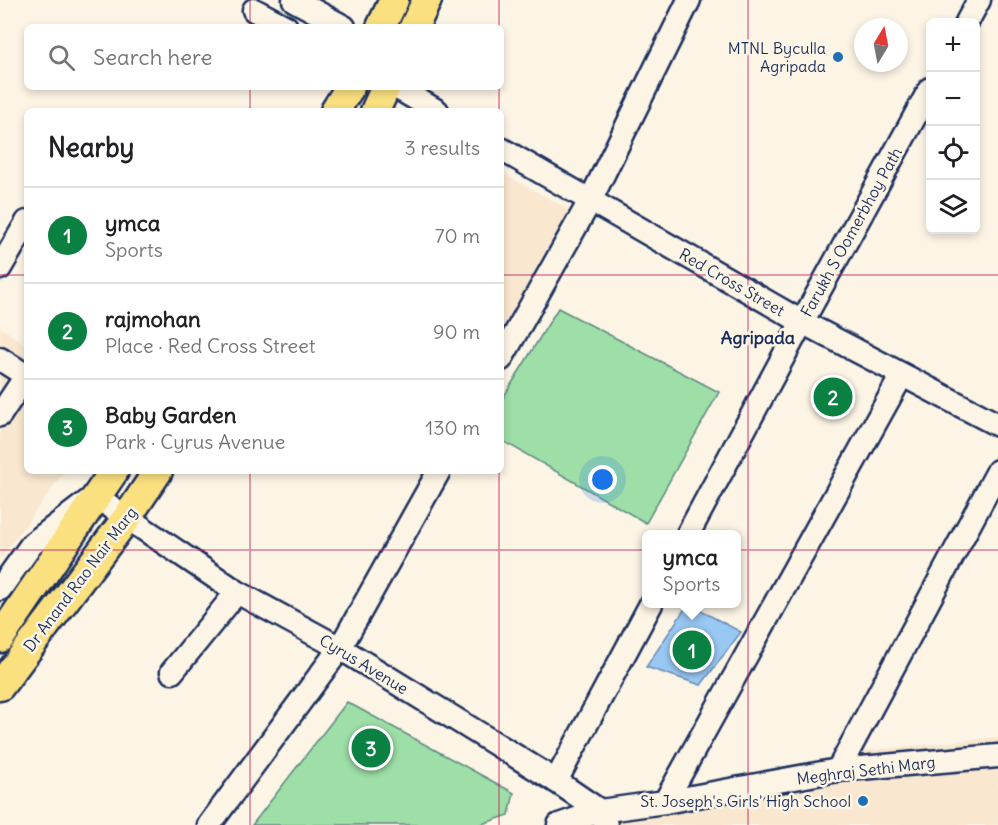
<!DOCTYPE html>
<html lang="en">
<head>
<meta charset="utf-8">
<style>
	:root { --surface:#fff; --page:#f6f6f6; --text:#202124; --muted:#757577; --line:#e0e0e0; --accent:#0b8043 }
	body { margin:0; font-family:Delius,sans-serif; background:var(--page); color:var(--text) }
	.controls { position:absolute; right:18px; top:18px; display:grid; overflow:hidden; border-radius:9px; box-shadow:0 3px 9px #0003 }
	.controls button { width:54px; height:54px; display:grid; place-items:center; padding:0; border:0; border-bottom:2px solid var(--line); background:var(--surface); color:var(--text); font:30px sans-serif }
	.compass { position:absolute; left:854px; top:18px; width:54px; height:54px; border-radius:50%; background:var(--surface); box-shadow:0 3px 9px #0003; rotate:10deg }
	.you { position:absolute; left:603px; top:480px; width:21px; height:21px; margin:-15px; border:4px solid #fff; border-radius:50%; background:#1a73e8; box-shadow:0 0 0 9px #1a73e833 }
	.badge { display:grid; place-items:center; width:39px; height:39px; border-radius:50%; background:var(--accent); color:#fff; font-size:20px; font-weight:700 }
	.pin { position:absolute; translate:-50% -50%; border:3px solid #fff; box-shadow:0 2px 6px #0006 }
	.popup { position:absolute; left:642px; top:530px; width:99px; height:78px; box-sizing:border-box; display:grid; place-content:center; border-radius:9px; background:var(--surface); filter:drop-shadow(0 2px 4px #0005); font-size:20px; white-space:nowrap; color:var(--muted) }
	.popup b { font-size:22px; color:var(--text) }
	.popup::after { content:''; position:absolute; left:50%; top:100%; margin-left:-12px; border:12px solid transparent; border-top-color:var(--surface) }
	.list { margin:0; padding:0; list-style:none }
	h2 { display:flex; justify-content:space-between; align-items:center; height:78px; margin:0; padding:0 24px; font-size:26px }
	h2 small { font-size:20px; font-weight:400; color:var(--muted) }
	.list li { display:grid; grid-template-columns:39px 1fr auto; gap:18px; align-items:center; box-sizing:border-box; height:96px; padding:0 24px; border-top:2px solid var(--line) }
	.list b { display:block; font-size:22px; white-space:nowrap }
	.list p { margin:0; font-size:20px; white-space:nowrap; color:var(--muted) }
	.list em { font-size:20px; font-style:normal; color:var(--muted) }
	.icon { flex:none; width:33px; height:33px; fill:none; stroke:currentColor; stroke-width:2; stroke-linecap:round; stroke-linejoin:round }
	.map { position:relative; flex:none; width:998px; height:825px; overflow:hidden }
	.search { position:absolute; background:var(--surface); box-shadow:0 3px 9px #0003; left:24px; top:24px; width:480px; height:66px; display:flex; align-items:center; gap:15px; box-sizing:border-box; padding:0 21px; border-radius:9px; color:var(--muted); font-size:22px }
	.panel { position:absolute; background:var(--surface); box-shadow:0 3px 9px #0003; left:24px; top:108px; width:480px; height:366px; border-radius:9px }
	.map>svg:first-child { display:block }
</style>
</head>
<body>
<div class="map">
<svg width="998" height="825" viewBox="0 0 998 825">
	<rect width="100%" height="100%" fill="#fcf5e5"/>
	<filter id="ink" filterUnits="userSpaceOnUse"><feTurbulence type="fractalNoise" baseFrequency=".0167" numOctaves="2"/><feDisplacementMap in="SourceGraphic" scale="12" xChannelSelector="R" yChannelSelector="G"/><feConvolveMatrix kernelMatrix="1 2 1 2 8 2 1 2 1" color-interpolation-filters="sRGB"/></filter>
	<g filter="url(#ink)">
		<g fill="#f9e7d0">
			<path d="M 501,172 L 569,210 L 501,331 Z"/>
			<path d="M 0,327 L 27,345 L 27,471 L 65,471 L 0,559 Z"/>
			<path d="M 998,737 L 998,825 L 616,825 L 614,819 L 841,783 L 861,782 L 863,751 Z"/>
		</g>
		<g fill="#9edea7" stroke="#5c8682" stroke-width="1.5">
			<path d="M 558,308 L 719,392 L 646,523 L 501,440 L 501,401 Z"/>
			<path d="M 347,702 L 514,793 L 509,815 L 479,825 L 252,825 Z"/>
		</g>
		<path fill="#99c8f4" stroke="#678bb8" stroke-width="1.5" d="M 688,604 L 741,632 L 701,685 L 646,667 Z"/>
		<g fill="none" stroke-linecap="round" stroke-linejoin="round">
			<defs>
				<g id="minor">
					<path d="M 294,0 L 344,27"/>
					<path d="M 254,10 L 286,27"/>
					<path d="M 967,22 L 979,0"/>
					<path d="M 396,87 L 437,111"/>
					<path d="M 501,149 L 802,322 L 998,425"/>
					<path d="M 0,268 L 27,222"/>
					<path d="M 0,359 L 27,376"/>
					<path d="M 501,359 L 590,201 L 689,0"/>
					<path d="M 0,415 L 26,376"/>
					<path d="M 688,534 L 802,322 L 930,89"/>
					<path d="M 0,589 L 32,544 L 95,496 L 237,592 L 340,648 L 556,781 L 600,811 L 606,825"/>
					<path d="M 172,672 L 237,592"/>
					<path d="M 838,770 L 998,471"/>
					<path d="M 556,781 L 651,604"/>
					<path d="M 665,802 L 902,375"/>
					<path d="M 209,825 L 340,648 L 439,471"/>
					<path d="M 559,825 L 600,811 L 665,802 L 838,770 L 998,756"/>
				</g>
				<g id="major">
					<path d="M 381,27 L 394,0"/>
					<path d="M 414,27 L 427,0"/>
					<path d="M 335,111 L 350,87"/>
					<path d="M 375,111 L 386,87"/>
					<path d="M 0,638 L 114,471"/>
					<path d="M 0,686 L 126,519 L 158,471"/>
				</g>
			</defs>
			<use href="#minor" stroke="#1b2f5e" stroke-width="27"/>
			<use href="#major" stroke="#1b2f5e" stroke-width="33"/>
			<use href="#minor" stroke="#fcf5e5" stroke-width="22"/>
			<use href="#major" stroke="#fbe080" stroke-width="28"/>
		</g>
	</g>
	<path fill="none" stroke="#c2185b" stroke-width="1.5" stroke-opacity="0.55" d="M 250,0 L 250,27M 499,0 L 499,27M 748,0 L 748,825M 250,87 L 250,111M 499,87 L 499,111M 0,275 L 27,275M 501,275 L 998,275M 250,471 L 250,825M 499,471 L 499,825M 0,550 L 998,550"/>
	<g fill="#1f6fb2" stroke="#fcf5e5" stroke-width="2">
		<circle cx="838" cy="57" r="6"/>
		<circle cx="863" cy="801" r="6"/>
	</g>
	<g text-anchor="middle" stroke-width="5" stroke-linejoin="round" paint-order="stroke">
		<g font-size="16" fill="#1b2f5e" stroke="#fcf5e5" text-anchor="end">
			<text x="826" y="54">MTNL Byculla<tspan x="826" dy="18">Agripada</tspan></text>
			<text x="851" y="807">St. Joseph's Girls' High School</text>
		</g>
		<g font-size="16" fill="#1b2f5e" stroke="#fcf5e5">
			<text transform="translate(851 232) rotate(-61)" y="6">Farukh S Oomerbhoy Path</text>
			<text transform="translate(732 282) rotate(30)" y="6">Red Cross Street</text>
			<text transform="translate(80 579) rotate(-53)" y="6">Dr Anand Rao Nair Marg</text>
			<text transform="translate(364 664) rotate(31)" y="6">Cyrus Avenue</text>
			<text transform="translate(866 770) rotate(-7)" y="6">Meghraj Sethi Marg</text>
		</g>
		<g font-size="18" font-weight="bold" fill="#1b2f5e" stroke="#fcf5e5">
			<text x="758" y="344">Agripada</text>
		</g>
	</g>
</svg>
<div class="controls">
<button>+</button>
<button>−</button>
<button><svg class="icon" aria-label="locate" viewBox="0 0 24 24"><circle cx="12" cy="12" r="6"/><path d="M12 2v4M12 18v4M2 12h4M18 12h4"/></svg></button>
<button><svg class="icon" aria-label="layers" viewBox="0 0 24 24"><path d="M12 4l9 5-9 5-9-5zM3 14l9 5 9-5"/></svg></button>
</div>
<svg class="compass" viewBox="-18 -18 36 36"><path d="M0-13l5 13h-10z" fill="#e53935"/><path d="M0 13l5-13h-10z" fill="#757577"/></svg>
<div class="you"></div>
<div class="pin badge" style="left:692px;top:650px">1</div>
<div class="popup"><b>ymca</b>Sports</div>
<div class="pin badge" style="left:833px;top:397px">2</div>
<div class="pin badge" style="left:371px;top:748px">3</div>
<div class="search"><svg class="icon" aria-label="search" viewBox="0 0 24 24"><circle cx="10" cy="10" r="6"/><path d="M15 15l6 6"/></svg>Search here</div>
<section class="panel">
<h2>Nearby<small>3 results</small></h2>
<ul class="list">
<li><span class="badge">1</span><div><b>ymca</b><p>Sports</p></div><em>70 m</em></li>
<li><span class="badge">2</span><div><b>rajmohan</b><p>Place · Red Cross Street</p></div><em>90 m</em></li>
<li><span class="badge">3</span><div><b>Baby Garden</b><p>Park · Cyrus Avenue</p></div><em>130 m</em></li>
</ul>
</section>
</div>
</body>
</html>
